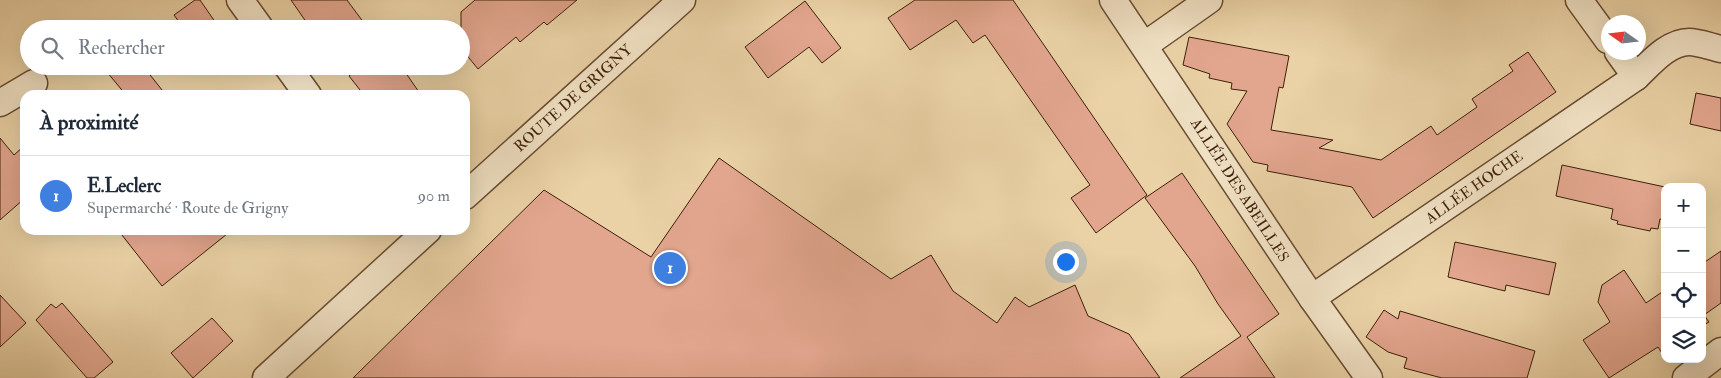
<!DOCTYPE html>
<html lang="fr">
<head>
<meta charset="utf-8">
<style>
	:root { --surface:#fff; --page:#f2f2f3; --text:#1f2937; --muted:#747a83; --line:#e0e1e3; --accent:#2563eb }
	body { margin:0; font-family:"IM FELL Double Pica",serif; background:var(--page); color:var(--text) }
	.controls { position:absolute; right:15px; bottom:15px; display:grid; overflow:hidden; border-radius:10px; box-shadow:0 5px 20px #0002 }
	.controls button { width:45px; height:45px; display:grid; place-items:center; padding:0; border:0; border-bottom:1px solid var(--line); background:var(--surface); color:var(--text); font:25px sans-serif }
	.compass { position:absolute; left:1601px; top:15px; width:45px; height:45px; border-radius:50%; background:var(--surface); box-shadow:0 5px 20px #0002; rotate:284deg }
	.you { position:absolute; left:1065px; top:261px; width:18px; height:18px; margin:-12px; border:4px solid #fff; border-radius:50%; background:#1a73e8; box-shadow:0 0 0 8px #1a73e833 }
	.badge { display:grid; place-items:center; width:32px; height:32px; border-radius:50%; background:var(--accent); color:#fff; font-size:16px; font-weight:700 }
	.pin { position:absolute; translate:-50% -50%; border:2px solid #fff; box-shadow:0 1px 5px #0006 }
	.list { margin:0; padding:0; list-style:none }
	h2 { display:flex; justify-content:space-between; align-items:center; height:65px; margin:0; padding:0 20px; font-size:21px }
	h2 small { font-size:16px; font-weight:400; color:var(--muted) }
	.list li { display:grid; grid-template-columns:32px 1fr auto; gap:15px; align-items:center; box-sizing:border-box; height:80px; padding:0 20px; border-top:1px solid var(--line) }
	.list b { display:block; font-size:19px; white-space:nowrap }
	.list p { margin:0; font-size:16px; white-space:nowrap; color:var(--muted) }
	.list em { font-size:16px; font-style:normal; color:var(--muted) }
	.icon { flex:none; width:28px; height:28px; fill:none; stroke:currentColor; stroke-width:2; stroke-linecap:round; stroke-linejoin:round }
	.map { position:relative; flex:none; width:1721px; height:378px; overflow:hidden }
	.search { position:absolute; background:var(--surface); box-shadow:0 5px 20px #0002; left:20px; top:20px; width:450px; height:55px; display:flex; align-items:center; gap:12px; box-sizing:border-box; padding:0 18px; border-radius:28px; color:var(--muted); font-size:19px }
	.panel { position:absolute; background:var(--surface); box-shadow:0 5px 20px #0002; left:20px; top:90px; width:450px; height:145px; border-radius:15px }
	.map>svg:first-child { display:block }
</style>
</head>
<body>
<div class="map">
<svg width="1721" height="378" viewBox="0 0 1721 378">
	<rect width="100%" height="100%" fill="#ead2a6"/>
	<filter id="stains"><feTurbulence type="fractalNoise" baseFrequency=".004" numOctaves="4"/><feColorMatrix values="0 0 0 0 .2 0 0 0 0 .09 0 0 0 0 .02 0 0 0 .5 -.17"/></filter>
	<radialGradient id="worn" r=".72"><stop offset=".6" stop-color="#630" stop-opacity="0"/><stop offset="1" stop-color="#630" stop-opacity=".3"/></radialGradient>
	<g fill="#e2a68e" stroke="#3e1f0b">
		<path d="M 195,0 L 200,0 L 220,29 L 184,29 L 174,15 Z"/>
		<path d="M 291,0 L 347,0 L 364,23 L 366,21 L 371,29 L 311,29 Z"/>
		<path d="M 475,0 L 577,0 L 547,25 L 544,22 L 520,42 L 516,37 L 478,69 L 461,48 L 461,12 Z"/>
		<path d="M 915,0 L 1013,0 L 1147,195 L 1096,233 L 1071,198 L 1090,185 L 985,35 L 973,43 L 956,20 L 910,50 L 888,18 Z"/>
		<path d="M 805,1 L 841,48 L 822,63 L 809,47 L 768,78 L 745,47 Z"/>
		<path d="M 1189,37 L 1289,56 L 1283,88 L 1279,87 L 1271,130 L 1333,140 L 1319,148 L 1381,160 L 1431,126 L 1437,135 L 1477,107 L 1472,99 L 1513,71 L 1509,65 L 1528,52 L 1556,92 L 1373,218 L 1352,187 L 1267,171 L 1268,165 L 1253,162 L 1227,124 L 1247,91 L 1231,89 L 1232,83 L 1209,78 L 1210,74 L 1183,65 Z"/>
		<path d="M 102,66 L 143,66 L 166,95 L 126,95 Z"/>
		<path d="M 350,66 L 401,66 L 421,95 L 364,95 L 349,76 L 354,72 Z"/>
		<path d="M 1696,93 L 1721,98 L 1721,131 L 1690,124 Z"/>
		<path d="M 0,138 L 14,155 L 25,145 L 25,198 L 0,220 Z"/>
		<path d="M 719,158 L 891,279 L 931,255 L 953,291 L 997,323 L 1015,297 L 1029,307 L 1075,285 L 1088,316 L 1129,334 L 1160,378 L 353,378 L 544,190 L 651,257 Z"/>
		<path d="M 1562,165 L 1665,187 L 1665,220 L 1660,219 L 1658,229 L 1651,228 L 1650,231 L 1617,224 L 1618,221 L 1611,219 L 1613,209 L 1556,196 Z"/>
		<path d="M 1182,173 L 1279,314 L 1247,337 L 1275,378 L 1180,378 L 1241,336 L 1218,304 L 1195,266 L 1145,198 Z"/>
		<path d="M 118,230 L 232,230 L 162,286 Z"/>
		<path d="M 1455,242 L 1556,263 L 1549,295 L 1506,285 L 1505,291 L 1448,277 Z"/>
		<path d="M 1721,251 L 1721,303 L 1704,315 L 1709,322 L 1702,326 L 1702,264 Z"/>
		<path d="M 1624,270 L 1646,303 L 1665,290 L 1665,352 L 1662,353 L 1658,347 L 1609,378 L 1583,340 L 1610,322 L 1598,302 L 1602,285 Z"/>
		<path d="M 0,295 L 26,323 L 0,347 Z"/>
		<path d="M 62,303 L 113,362 L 94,378 L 87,378 L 36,320 L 51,304 L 56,308 Z"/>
		<path d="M 1384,310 L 1398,319 L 1400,311 L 1535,351 L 1527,378 L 1442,378 L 1404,368 L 1407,358 L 1388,352 L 1366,337 Z"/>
		<path d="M 212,318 L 233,341 L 193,378 L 171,353 Z"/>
	</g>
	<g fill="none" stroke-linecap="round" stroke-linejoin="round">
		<defs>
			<g id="street">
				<path d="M 240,0 L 261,29"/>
				<path d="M 1113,0 L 1312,298 L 1369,378"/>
				<path d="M 1579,0 L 1608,40"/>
				<path d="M 1145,45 L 1209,0"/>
				<path d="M 287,66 L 308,95"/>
				<path d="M 1636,77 C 1650,64 1668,42 1689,42 C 1699,42 1711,47 1721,49"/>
				<path d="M 0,103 L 34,83"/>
				<path d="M 465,196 L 682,0"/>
				<path d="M 1312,298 L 1636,77 L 1618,52"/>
				<path d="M 266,378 L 428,230"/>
				<path d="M 1686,378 L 1721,351"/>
			</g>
		</defs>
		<use href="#street" stroke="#694c32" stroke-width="29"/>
		<use href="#street" stroke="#f1e2c5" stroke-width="26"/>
	</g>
	<g text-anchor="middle" stroke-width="5" stroke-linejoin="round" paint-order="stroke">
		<g font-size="15" fill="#3e1f0b" stroke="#f1e2c5">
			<text transform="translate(573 98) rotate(-42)" y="5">ROUTE DE GRIGNY</text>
			<text transform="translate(1474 187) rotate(-35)" y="5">ALLÉE HOCHE</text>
			<text transform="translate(1240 190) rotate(57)" y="5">ALLÉE DES ABEILLES</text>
		</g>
	</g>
	<rect width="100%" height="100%" filter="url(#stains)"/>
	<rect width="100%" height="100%" fill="url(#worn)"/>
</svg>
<div class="controls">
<button>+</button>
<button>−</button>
<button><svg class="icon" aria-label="locate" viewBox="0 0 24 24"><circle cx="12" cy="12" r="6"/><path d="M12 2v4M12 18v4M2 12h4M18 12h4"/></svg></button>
<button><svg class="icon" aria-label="layers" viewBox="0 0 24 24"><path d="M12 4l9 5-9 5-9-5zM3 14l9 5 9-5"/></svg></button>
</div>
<svg class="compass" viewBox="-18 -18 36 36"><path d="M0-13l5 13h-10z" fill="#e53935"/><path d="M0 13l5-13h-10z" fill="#747a83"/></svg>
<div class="you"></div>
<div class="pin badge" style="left:670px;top:268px;background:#3f7fe0">1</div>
<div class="search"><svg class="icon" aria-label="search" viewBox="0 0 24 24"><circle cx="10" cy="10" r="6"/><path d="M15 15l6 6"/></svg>Rechercher</div>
<section class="panel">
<h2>À proximité<small></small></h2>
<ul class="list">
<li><span class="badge" style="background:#3f7fe0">1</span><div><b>E.Leclerc</b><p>Supermarché · Route de Grigny</p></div><em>90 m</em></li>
</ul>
</section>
</div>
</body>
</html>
